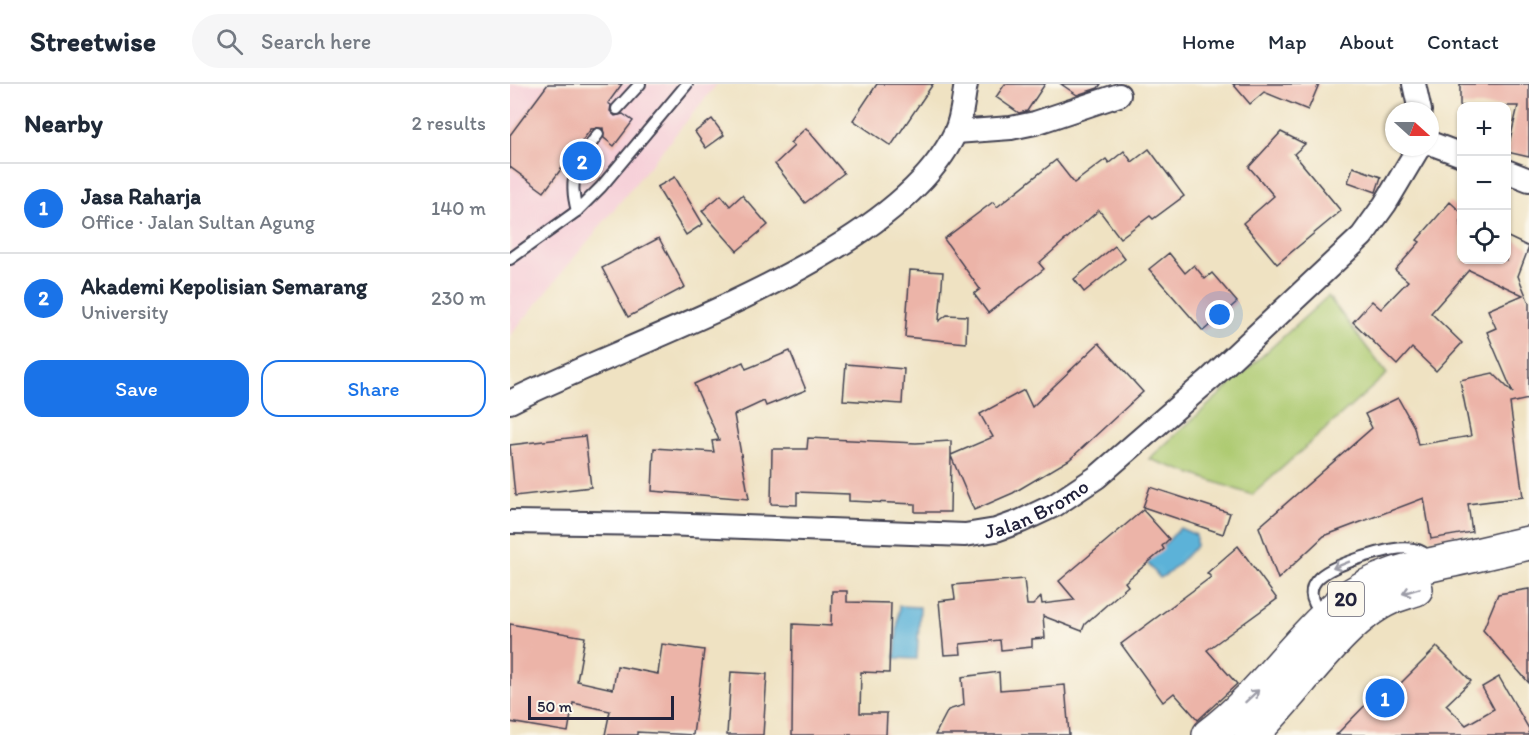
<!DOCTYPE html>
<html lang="en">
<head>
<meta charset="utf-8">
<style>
	:root { --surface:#fff; --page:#f6f6f7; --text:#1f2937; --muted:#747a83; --line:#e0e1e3; --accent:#1a73e8 }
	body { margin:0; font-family:Itim,sans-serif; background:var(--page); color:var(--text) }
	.controls { position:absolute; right:18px; top:18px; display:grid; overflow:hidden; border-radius:12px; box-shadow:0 2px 4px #0004 }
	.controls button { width:54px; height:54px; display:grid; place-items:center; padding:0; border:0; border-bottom:2px solid var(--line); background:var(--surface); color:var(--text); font:30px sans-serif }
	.compass { position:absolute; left:875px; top:18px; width:54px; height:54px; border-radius:50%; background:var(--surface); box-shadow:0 2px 4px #0004; rotate:111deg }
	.scale { position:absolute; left:18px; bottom:15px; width:146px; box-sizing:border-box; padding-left:6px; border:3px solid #22223b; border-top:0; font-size:16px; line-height:21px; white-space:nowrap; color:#22223b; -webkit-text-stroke:4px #fbf7ec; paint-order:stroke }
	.you { position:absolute; left:710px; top:231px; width:21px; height:21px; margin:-15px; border:4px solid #fff; border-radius:50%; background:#1a73e8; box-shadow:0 0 0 9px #1a73e833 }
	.badge { display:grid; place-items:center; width:39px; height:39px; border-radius:50%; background:var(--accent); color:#fff; font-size:20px; font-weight:700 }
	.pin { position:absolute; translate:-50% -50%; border:3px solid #fff; box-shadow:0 2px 6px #0006 }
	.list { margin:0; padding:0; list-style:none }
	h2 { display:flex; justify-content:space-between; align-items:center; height:78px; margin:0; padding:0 24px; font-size:26px }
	h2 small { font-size:20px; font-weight:400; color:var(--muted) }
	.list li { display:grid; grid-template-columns:39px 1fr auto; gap:18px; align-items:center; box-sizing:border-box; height:90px; padding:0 24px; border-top:2px solid var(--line) }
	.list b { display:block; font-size:22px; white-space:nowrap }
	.list p { margin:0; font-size:20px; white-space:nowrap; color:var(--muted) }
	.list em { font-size:20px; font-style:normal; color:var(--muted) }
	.actions { display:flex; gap:12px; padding:18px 24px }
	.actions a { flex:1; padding:14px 0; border:2px solid var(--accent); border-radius:18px; text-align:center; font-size:21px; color:var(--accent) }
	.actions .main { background:var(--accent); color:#fff }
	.icon { flex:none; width:33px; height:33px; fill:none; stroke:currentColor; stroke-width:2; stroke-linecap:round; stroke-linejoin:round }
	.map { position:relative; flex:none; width:1019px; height:651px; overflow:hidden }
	header { display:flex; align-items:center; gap:36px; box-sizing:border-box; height:84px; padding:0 30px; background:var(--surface); border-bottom:2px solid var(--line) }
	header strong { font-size:28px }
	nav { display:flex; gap:33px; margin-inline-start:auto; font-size:21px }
	.search { width:420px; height:54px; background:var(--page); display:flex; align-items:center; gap:15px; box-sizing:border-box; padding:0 21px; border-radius:33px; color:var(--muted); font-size:22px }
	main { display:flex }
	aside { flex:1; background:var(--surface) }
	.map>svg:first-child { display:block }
</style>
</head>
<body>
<header>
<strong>Streetwise</strong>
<div class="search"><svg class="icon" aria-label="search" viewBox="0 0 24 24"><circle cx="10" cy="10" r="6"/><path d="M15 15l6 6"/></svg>Search here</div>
<nav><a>Home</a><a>Map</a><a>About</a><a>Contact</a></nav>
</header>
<main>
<aside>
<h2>Nearby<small>2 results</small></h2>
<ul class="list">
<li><span class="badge">1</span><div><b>Jasa Raharja</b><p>Office · Jalan Sultan Agung</p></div><em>140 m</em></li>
<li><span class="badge">2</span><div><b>Akademi Kepolisian Semarang</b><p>University</p></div><em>230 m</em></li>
</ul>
<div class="actions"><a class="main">Save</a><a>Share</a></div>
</aside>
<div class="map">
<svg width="1019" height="651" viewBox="0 0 1019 651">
	<rect width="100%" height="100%" fill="#fbf7ec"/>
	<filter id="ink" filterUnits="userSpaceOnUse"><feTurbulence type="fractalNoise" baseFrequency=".0167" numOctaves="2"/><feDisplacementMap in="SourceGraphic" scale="12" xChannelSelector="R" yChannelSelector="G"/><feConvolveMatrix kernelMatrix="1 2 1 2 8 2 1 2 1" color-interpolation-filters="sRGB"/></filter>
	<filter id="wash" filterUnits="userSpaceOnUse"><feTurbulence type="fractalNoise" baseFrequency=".008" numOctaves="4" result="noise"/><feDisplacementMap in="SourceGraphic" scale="24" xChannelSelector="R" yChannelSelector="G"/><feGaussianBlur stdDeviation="1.35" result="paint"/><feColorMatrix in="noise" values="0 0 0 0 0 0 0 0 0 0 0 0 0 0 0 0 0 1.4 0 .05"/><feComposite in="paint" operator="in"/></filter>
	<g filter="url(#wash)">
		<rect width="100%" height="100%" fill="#efe2c2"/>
		<path fill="#f6cfd8" d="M 0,0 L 207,0 L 0,252 Z"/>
		<path fill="#adca71" stroke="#687656" stroke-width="1.5" d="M 818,212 L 877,290 L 742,411 L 639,375 Z"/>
		<g fill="#5cb2d8" stroke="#3f6a8a" stroke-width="1.5">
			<path d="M 670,444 L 686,451 L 686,462 L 659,489 L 650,494 L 637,479 Z"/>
			<path d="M 389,522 L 410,523 L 407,575 L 385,574 Z"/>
		</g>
		<g id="blocks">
			<g fill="#ecb4a8">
				<path d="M 38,0 L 112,0 L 98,19 L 101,21 L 100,27 L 105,32 L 113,30 L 123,37 L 104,62 L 94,54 L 93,44 L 81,45 L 34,108 L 0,83 L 0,51 Z"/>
				<path d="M 367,0 L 423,0 L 381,62 L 343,36 Z"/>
				<path d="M 495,0 L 535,0 L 517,27 L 509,29 L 486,13 Z"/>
				<path d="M 551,0 L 591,0 L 588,4 L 567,11 Z"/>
				<path d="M 723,0 L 809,0 L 798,26 L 754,8 L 740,20 Z"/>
				<path d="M 950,0 L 1019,0 L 1019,73 L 997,68 L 1008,22 L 950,22 Z"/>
				<path d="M 202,35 L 214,51 L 196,64 L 185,48 Z"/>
				<path d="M 296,44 L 334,89 L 295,119 L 265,80 L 284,62 L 280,59 Z"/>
				<path d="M 771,48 L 795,60 L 784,70 L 831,127 L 767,180 L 733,139 L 764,112 L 739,83 Z"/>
				<path d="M 639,65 L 674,112 L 643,135 L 640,132 L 610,154 L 589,126 L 529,179 L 534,185 L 478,229 L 464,210 L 470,205 L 434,155 L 483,118 L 487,123 L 546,76 L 564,99 L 596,75 L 599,79 L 614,67 L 622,78 Z"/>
				<path d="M 843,83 L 871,93 L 866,108 L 838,98 Z"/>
				<path d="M 165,93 L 193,140 L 176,151 L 147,103 Z"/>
				<path d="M 211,111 L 220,122 L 232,111 L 258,141 L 227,167 L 192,127 Z"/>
				<path d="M 940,118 L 951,128 L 951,176 L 996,176 L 996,152 L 1019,163 L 1008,192 L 1019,219 L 1019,315 L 1000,319 L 1013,413 L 958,420 L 962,448 L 921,455 L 914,414 L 814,452 L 768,495 L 749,443 L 862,344 L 855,330 L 888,314 L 904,343 L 908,361 L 961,352 L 950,296 L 983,289 L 1003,309 L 977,248 L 986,244 L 978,226 L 1013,211 L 959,186 L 921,229 L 952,259 L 926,287 L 902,264 L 887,281 L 843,238 L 862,217 L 871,225 L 898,197 L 885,186 L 910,158 L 907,156 Z"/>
				<path d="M 149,154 L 175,203 L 118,233 L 92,184 Z"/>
				<path d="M 605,162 L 615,175 L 574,208 L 564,195 Z"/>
				<path d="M 659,169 L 675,189 L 684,181 L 695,195 L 702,189 L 727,218 L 693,247 L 639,185 Z"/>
				<path d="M 400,186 L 433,188 L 429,237 L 437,231 L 457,232 L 456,259 L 395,253 Z"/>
				<path d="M 589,259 L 633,308 L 559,376 L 503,409 L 464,426 L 441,372 L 440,428 L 405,428 L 405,420 L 339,417 L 339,410 L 287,408 L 287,421 L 261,420 L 262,365 L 297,365 L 298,354 L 406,359 L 441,357 L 441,371 L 483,353 L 470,330 L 514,306 L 522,323 Z"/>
				<path d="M 280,267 L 296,306 L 256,322 L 254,317 L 224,331 L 239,415 L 142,407 L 144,364 L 204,368 L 202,357 L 209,356 L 184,300 L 233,278 L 236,285 Z"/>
				<path d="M 336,280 L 394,285 L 392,320 L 333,316 Z"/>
				<path d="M 75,352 L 81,403 L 5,412 L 0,361 Z"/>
				<path d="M 640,403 L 720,429 L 713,450 L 633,423 Z"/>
				<path d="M 633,426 L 659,455 L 652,462 L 654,465 L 615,498 L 618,502 L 575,540 L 572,547 L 533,532 L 535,554 L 522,555 L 522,563 L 491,566 L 490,556 L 450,560 L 451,570 L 434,571 L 429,517 L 445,515 L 443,501 L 514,495 L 517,521 L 523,521 L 531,513 L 532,520 L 565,516 L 549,497 Z"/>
				<path d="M 728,462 L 767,515 L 697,566 L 727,600 L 688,636 L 664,609 L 653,618 L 611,560 L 701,493 L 697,489 Z"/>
				<path d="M 1019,505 L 1019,599 L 973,546 L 988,510 Z"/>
				<path d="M 322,507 L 337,507 L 337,518 L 381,519 L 379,589 L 351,588 L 350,629 L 377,629 L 376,651 L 282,651 L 283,540 L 321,542 Z"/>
				<path d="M 0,540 L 75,553 L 67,597 L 103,605 L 107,582 L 148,590 L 152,560 L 194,566 L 183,651 L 127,648 L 127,651 L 95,651 L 100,627 L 63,619 L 58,648 L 0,638 Z"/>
				<path d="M 927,563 L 961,597 L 936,621 L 956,641 L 984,625 L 972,603 L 989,593 L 1019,645 L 1019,651 L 826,651 L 875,601 L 882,608 Z"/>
				<path d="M 221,588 L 257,590 L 253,651 L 217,651 Z"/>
				<path d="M 489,588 L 490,606 L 555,601 L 559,651 L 425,651 L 438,626 L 454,621 L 452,593 Z"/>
			</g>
		</g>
	</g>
	<g filter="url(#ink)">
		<use href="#blocks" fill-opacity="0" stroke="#413f4f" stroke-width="1.5"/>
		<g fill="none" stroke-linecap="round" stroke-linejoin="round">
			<defs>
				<g id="lane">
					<path d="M 107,25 L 130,0"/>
					<path d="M 67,127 C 57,91 68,78 88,50"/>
					<path d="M 0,175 L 67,127 L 91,103 L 177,0"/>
					<path d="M 813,532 C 781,496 824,483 853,473 C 868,469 887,462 903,465 C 910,466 915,468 918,474"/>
				</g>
				<g id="street">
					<path d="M 904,0 L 910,27"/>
					<path d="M 446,48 L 501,44 L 525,39 L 609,11"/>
					<path d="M 920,59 L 952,71"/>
					<path d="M 996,87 L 1019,96"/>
					<path d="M 0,318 C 119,257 387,174 445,49 C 452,35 453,15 456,0"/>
					<path id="s1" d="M 0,438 L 153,440 L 455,451 L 486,446 L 511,437 L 545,421 L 587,393 L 701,294 L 852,152 L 875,120 L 909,63"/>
				</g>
				<g id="highway">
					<path d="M 699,651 C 750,613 784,558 832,518 C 865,492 903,484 943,476 C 968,471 994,464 1019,459"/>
					<path d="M 741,651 C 783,613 830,536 880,514 C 888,510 898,508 906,505"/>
				</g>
			</defs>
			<use href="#lane" stroke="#413f4f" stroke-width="14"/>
			<use href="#street" stroke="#413f4f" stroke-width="26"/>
			<use href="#highway" stroke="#413f4f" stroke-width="36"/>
			<use href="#lane" stroke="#fff" stroke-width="10"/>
			<use href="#street" stroke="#fff" stroke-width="22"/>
			<use href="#highway" stroke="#fff" stroke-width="33"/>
		</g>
		<defs><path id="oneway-shaft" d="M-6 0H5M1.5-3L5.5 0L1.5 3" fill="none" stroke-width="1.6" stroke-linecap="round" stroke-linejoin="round" transform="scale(1.5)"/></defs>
		<g stroke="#9c9ca7">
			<use href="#oneway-shaft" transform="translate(831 481) rotate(158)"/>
			<use href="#oneway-shaft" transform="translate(901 507) rotate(163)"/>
			<use href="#oneway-shaft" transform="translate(742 612) rotate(-43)"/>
		</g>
	</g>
	<g text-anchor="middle" stroke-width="5" stroke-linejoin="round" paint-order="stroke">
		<rect fill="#fbf7ec" stroke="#636270" stroke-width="1.5" x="818" y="498" width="36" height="34" rx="4.5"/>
		<g font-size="20" font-weight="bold" fill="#22223b">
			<text x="836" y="522">20</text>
		</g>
		<g font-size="21" fill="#22223b" stroke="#fbf7ec">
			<text dy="7" stroke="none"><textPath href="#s1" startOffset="532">Jalan Bromo</textPath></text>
		</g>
	</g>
</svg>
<div class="controls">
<button>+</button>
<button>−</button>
<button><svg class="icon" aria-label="locate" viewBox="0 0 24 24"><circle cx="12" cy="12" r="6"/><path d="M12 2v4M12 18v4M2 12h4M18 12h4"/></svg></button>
</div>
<svg class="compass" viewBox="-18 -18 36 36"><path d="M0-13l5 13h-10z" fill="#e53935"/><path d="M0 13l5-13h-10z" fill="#747a83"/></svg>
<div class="scale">50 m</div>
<div class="you"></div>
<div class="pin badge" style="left:875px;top:614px">1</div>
<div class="pin badge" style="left:72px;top:77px">2</div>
</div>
</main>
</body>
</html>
